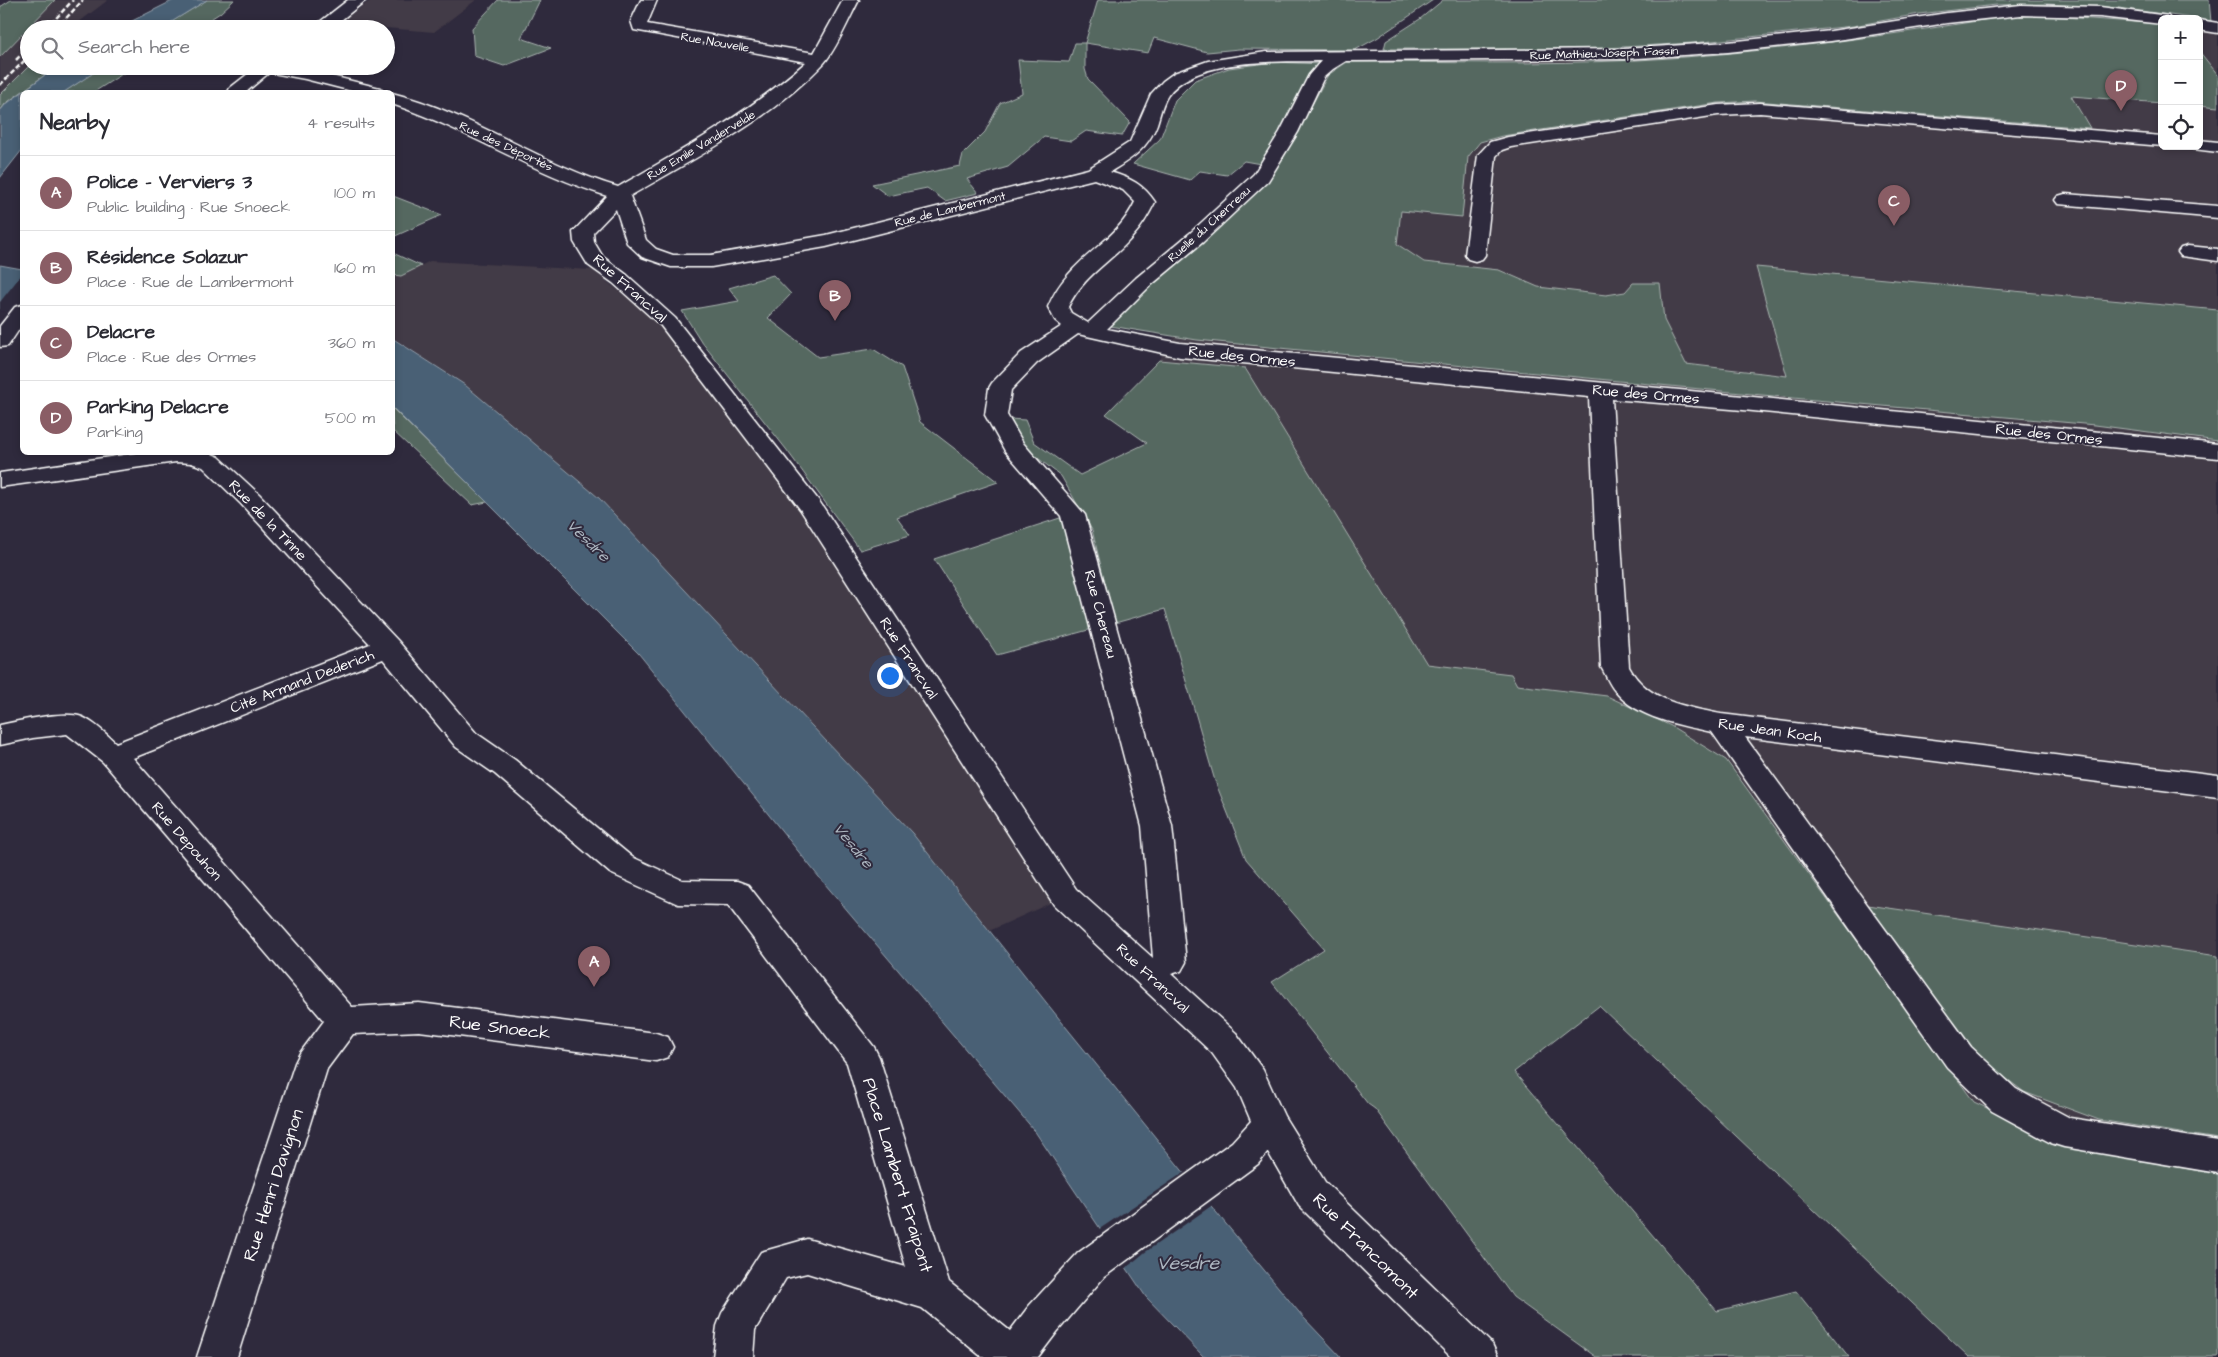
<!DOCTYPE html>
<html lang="en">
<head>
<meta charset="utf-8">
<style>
	:root { --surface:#fff; --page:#f2f2f3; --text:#2b2b33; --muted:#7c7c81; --line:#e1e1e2; --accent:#8a5d65 }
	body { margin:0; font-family:"Architects Daughter",sans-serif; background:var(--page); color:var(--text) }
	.controls { position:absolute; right:15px; top:15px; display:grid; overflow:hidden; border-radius:8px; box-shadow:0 2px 8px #0003 }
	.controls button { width:45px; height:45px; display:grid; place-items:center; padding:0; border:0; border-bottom:1px solid var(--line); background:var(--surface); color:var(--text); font:25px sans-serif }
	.you { position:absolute; left:889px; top:675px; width:18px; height:18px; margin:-12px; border:4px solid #fff; border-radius:50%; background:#1a73e8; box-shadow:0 0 0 8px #1a73e833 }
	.badge { display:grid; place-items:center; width:32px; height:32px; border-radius:50%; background:var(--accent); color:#fff; font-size:16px; font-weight:700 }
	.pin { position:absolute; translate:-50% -41px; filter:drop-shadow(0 1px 2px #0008) }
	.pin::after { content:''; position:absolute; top:26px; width:18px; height:15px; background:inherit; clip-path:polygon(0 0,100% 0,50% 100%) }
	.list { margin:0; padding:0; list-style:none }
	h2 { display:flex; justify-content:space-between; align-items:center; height:65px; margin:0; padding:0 20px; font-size:21px }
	h2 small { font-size:16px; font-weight:400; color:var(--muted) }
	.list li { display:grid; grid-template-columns:32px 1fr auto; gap:15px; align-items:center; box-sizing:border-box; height:75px; padding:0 20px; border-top:1px solid var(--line) }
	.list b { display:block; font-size:19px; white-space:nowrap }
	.list p { margin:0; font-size:16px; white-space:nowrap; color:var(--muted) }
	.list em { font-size:16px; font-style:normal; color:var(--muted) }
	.icon { flex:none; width:28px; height:28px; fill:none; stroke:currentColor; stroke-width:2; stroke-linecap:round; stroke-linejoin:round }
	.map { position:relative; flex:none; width:2218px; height:1357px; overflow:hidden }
	.search { position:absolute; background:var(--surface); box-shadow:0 2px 8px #0003; left:20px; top:20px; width:375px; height:55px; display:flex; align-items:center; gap:12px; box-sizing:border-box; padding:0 18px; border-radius:28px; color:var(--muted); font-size:19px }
	.panel { position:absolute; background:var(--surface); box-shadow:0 2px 8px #0003; left:20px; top:90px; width:375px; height:365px; border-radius:8px }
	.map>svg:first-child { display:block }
</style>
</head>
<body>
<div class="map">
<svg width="2218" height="1357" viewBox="0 0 2218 1357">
	<rect width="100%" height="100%" fill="#2f2a3d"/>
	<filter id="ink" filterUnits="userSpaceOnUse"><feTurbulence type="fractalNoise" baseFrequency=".02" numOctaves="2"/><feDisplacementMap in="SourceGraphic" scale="10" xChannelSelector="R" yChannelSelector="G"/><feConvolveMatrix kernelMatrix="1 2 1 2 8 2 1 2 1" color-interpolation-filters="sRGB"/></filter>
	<g filter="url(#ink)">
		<g fill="#423a46">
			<path d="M 55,0 L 108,0 L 70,29 L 29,29 L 29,66 L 0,95 L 0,57 Z"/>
			<path d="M 371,0 L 476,0 L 434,32 L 338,24 Z"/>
			<path d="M 2020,14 L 2162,24 L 2162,146 L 2199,146 L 2199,30 L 2218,33 L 2218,1357 L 1969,1357 L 1599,1006 L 1246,368 L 1159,360 L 1175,336 L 1104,325 L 1208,236 L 1282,160 L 1328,75 L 1347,62 L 1638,60 L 1768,50 L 1924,30 Z"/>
			<path d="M 430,261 L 592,270 L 651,316 L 702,376 L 808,514 L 1059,899 L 989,931 L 912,833 L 599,498 L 465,385 L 393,338 L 392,275 L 401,276 Z"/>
		</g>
		<g fill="#556861" stroke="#aab4b0">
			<path d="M 11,0 L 55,0 L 0,57 L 0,7 Z"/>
			<path d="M 207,0 L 234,0 L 220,13 L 195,29 L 160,29 Z"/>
			<path d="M 498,0 L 540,0 L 521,38 L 551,48 L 504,66 L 474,56 L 472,28 Z"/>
			<path d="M 1098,0 L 1433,0 L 1377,38 L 1355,50 L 1239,49 L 1207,52 L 1154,38 L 1148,53 L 1085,43 L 1085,69 L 1088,79 L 1130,122 L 1122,136 L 1086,131 L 1071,141 L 1044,137 L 1008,167 L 967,179 L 978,193 L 945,201 L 927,188 L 888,196 L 872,184 L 960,166 L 963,154 L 985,132 L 1000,103 L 1022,93 L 1018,60 L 1069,62 L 1075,43 L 1085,43 Z"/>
			<path d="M 1443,0 L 2209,0 L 2211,22 L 2199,20 L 2199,19 L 2119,8 L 2046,4 L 1996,5 L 1919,14 L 1853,26 L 1693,43 L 1588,49 L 1384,49 L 1386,41 L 1420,19 Z"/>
			<path d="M 2020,14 L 2162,24 L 2162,103 L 2071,96 L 2090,128 L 1755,101 L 1718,103 L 1502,136 L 1480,142 L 1468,157 L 1462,217 L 1401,211 L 1397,244 L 1424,262 L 1499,270 L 1538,287 L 1606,295 L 1625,292 L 1633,283 L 1660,283 L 1664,320 L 1686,364 L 1787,376 L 1756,267 L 2218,310 L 2218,441 L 2095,425 L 1793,398 L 1197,340 L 1104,325 L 1208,236 L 1282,160 L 1328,75 L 1347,62 C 1444,62 1541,65 1638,60 C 1766,53 1894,35 2020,14 Z"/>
			<path d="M 2199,51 L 2218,75 L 2218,107 L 2199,105 Z"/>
			<path d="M 1274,62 L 1322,64 L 1261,164 L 1244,161 L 1227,175 L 1200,171 L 1190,180 L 1133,164 L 1160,139 L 1175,100 L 1195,80 L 1229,68 Z"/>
			<path d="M 29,66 L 57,66 L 5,104 L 0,111 L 0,95 Z"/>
			<path d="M 104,66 L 135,66 L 94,92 L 64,92 Z"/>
			<path d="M 393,196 L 442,215 L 393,237 Z"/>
			<path d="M 393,253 L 421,266 L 401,276 L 393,275 Z"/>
			<path d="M 773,275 L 791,294 L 768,318 L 818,357 L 873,349 L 902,367 L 920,422 L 998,482 L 897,517 L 910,535 L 860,550 L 786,449 L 701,341 L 682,311 L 739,301 L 729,288 Z"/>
			<path d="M 1159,360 L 1245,368 L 1427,664 L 1511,674 L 1517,685 L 1607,696 L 1671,726 L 1726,760 L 1974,1102 L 2075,1149 L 2218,1174 L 2218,1357 L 1969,1357 L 1599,1006 L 1514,1072 L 1717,1311 L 1796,1291 L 1849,1357 L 1596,1357 L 1513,1297 L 1375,1109 L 1368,1104 L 1272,982 L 1324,949 L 1246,859 L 1215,781 L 1165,609 L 1115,623 L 1092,530 L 1061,476 L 1022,446 L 1009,419 L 1025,420 L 1034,442 L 1080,475 L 1147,443 L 1106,414 Z"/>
			<path d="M 392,408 L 487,502 L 472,505 L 393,431 Z"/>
			<path d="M 1063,517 L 1092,629 L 997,655 L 934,559 Z"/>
			<path d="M 1868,905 L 2218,956 L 2218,1139 L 2099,1120 L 2024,1092 L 1973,1053 Z"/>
		</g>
		<g fill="#4a6075" stroke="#92a0ac">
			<path d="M 174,0 L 207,0 L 160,29 L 116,29 Z"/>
			<path d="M 57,66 L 104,66 L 64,92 L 22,92 L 22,150 L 0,178 L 0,111 L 5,105 Z"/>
			<path d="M 0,265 L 22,269 L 22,309 L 0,309 Z"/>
			<path d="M 392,338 L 465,385 L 599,498 L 912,833 L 1061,1021 L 1216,1212 L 1303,1317 L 1341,1357 L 1204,1357 L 1146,1297 L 1034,1130 L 819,877 L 639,654 L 393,408 Z"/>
		</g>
		<g fill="#2f2a3d">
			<path d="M 22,274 L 22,312 L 0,311 L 0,302 Z"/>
			<path d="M 1186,1171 L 1214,1204 L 1144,1253 L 1125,1269 L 1098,1230 Z"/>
		</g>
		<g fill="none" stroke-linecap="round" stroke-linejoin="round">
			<defs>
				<g id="minor">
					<path d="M 641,0 L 657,0 L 647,24 L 814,53 L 843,0 L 859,0 C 850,17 836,50 824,63 C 770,120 697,157 630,196 L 646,240 L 656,249 L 673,255 L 711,255 L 826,235 L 1088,169 L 1130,142 L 1151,94 L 1163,81 L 1174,73 L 1208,61 L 1266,52 L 1624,49 L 1728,42 L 1831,31 L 1947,13 L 2021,5 L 2100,7 L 2168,16 L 2170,19 L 2162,19 L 2162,24 L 2100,17 L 2021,15 L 1947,23 L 1831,41 L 1728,52 L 1624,59 L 1346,61 L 1333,69 L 1324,77 L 1298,132 L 1268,181 L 1203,242 L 1150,286 L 1107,329 L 1180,343 L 1743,396 L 2218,444 L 2218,458 L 1743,410 L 1612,399 L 1629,667 C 1647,701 1686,707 1721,714 L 2218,775 L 2218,797 L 1745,737 L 1971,1047 L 2016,1089 L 2070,1118 L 2218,1141 L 2218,1173 L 2064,1147 L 2051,1143 L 1992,1111 L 1947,1067 L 1712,732 C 1680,725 1636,718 1615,691 C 1609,684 1606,675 1601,667 L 1589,397 L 1180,357 L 1078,334 L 1037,363 L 1011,390 L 1007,415 L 1023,443 L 1085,515 L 1172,826 L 1186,962 L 1181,971 L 1171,974 L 1236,1033 L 1263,1070 L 1284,1116 L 1325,1182 L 1492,1344 L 1498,1357 L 1451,1357 L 1299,1206 L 1268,1152 L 1258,1164 L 1104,1277 L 1057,1332 L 1038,1357 L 982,1357 L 922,1308 L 807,1273 L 786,1278 L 755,1330 L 753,1357 L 713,1357 L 717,1326 L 722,1313 L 761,1252 L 807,1239 L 906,1267 L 847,1063 L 728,905 L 678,904 L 610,873 L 495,774 L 456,747 L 383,659 L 133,758 L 352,1007 L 419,1003 L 656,1033 L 668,1037 L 673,1047 L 668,1057 L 656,1061 L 419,1031 L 353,1034 L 327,1069 L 237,1357 L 197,1357 L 295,1063 L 300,1053 L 324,1021 L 103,762 L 67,734 L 33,738 L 0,745 L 0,725 C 19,721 65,710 82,717 C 94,722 106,734 116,743 L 370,644 L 241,504 L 203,467 L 191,463 L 176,462 L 0,487 L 0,473 L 144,452 L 207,452 L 219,457 L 259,494 L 398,641 L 476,733 L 515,760 L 632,857 L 682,880 L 737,881 L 748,885 L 874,1047 L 879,1057 L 949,1282 L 1010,1331 L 1029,1306 L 1078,1253 L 1232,1142 L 1251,1121 L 1237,1088 L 1212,1053 L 1054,905 L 800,509 L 661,326 L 613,283 L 588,265 L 574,242 L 573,232 L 607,196 C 532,173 467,129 392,104 L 392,93 C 472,113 540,164 618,187 C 686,148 747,114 806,62 L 634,30 L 631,21 ZM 1321,61 L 1309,75 L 1280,132 L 1254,174 L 1189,234 L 1136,278 L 1088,323 L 1071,313 L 1068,307 C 1084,274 1112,262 1134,235 C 1143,225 1149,214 1155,202 C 1143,184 1130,178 1110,172 C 1131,159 1148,149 1157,124 C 1160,115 1162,104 1168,95 C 1196,57 1279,62 1321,61 ZM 1094,179 L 1123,190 L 1135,202 C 1119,236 1091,248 1068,275 C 1059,285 1053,295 1048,307 L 1055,320 L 1062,326 L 1021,353 L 992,383 L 989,388 L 985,415 L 1005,451 L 1061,516 L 1142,826 L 1153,958 L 1076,889 L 819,501 L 675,318 L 627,275 L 603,257 L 594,242 L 593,233 L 616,209 L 627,243 L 642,257 L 671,267 L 711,267 L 826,247 Z"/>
					<path d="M 2199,20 L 2218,23 L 2218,33 L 2199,30 Z"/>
					<path d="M 291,66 L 380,88 L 383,92 L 356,92 L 305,79 L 262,71 L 260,67 Z"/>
					<path d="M 1760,103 L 2162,136 L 2163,146 L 1760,113 L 1718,115 L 1511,147 L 1502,150 L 1496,156 L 1485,255 L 1482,259 L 1475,261 L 1468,259 L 1465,255 L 1478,155 L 1490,142 L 1508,137 L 1718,105 Z"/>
					<path d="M 2199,140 L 2218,142 L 2218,152 L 2193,149 L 2191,146 L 2199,146 Z"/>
					<path d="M 2065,194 L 2218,206 L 2218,218 L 2058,204 L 2055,200 L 2058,196 Z"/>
					<path d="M 2188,246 L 2218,249 L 2218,261 L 2181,256 L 2178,252 L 2181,248 Z"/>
				</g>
				<g id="major">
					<path d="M 348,0 L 366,0 L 330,29 L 311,29 Z"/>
					<path d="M 258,66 L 277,66 L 246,92 L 228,92 L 230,88 Z"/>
					<path d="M 22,305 L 22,325 L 8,346 L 0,347 L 0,326 L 15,307 Z"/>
				</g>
			</defs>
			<use href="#minor" stroke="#fff" stroke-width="3"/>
			<use href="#major" stroke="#fff" stroke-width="3"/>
			<use href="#minor" fill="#2f2a3d" fill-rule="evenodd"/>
			<use href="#major" fill="#2f2a3d" fill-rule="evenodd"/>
			<g stroke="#fff" stroke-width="2.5" stroke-dasharray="5 2.5" stroke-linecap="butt">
				<path d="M 46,29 L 73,0"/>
				<path d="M 56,29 L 83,0"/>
				<path d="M 16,60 L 29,47"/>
				<path d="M 0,85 L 29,56"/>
			</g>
		</g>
	</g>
	<g text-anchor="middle" stroke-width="4" stroke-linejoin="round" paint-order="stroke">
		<g font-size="12" fill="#fff" stroke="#2f2a3d">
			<text transform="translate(715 42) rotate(10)" y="4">Rue Nouvelle</text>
			<text transform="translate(1604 53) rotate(-2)" y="4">Rue Mathieu-Joseph Fassin</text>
			<text transform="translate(701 145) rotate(-31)" y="4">Rue Emile Vandervelde</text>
			<text transform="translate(506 146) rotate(25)" y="4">Rue des Déportés</text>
			<text transform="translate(950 209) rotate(-14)" y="4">Rue de Lambermont</text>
			<text transform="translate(1209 224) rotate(-42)" y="4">Ruelle du Cherreau</text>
		</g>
		<g font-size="15" fill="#fff" stroke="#2f2a3d">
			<text transform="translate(630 288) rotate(42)" y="5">Rue Francval</text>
			<text transform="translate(1242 356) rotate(6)" y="5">Rue des Ormes</text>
			<text transform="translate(1646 394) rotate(5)" y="5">Rue des Ormes</text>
			<text transform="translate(2049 434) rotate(6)" y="5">Rue des Ormes</text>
			<text transform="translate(268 520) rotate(46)" y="5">Rue de la Tinne</text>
			<text transform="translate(1101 614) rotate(75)" y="5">Rue Chereau</text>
			<text transform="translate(909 658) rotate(57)" y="5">Rue Francval</text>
			<text transform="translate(302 681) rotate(-21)" y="5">Cité Armand Dederich</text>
			<text transform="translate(1770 730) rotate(8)" y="5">Rue Jean Koch</text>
			<text transform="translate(187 841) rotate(49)" y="5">Rue Depouhon</text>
			<text transform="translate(1153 978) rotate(43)" y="5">Rue Francval</text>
		</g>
		<g font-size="16" font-style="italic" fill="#aeb7c1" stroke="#2f2a3d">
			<text transform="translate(589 540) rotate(44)" y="6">Vesdre</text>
			<text transform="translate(854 845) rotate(51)" y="6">Vesdre</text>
		</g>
		<g font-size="18" fill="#fff" stroke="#2f2a3d">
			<text transform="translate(500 1027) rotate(7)" y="6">Rue Snoeck</text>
			<text transform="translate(898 1175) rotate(73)" y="6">Place Lambert Fraipont</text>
			<text transform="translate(273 1185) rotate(-72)" y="6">Rue Henri Davignon</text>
			<text transform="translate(1366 1246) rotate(45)" y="6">Rue Francomont</text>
		</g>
		<g font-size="19" font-style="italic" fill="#aeb7c1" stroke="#2f2a3d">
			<text x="1188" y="1269">Vesdre</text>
		</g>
	</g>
</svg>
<div class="controls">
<button>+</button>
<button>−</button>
<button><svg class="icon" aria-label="locate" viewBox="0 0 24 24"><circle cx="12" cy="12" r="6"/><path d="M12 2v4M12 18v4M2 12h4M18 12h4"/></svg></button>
</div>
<div class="you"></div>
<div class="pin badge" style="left:594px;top:987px">A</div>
<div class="pin badge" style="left:835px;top:321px">B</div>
<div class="pin badge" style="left:1894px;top:226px">C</div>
<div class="pin badge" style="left:2121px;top:111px">D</div>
<div class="search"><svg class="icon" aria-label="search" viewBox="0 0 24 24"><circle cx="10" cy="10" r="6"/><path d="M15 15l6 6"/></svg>Search here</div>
<section class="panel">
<h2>Nearby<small>4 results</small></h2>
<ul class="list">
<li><span class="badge">A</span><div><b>Police - Verviers 3</b><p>Public building · Rue Snoeck</p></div><em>100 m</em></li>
<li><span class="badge">B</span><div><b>Résidence Solazur</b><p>Place · Rue de Lambermont</p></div><em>160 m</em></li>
<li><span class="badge">C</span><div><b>Delacre</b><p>Place · Rue des Ormes</p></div><em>360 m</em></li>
<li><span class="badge">D</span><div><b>Parking Delacre</b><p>Parking</p></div><em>500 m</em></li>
</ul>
</section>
</div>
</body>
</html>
